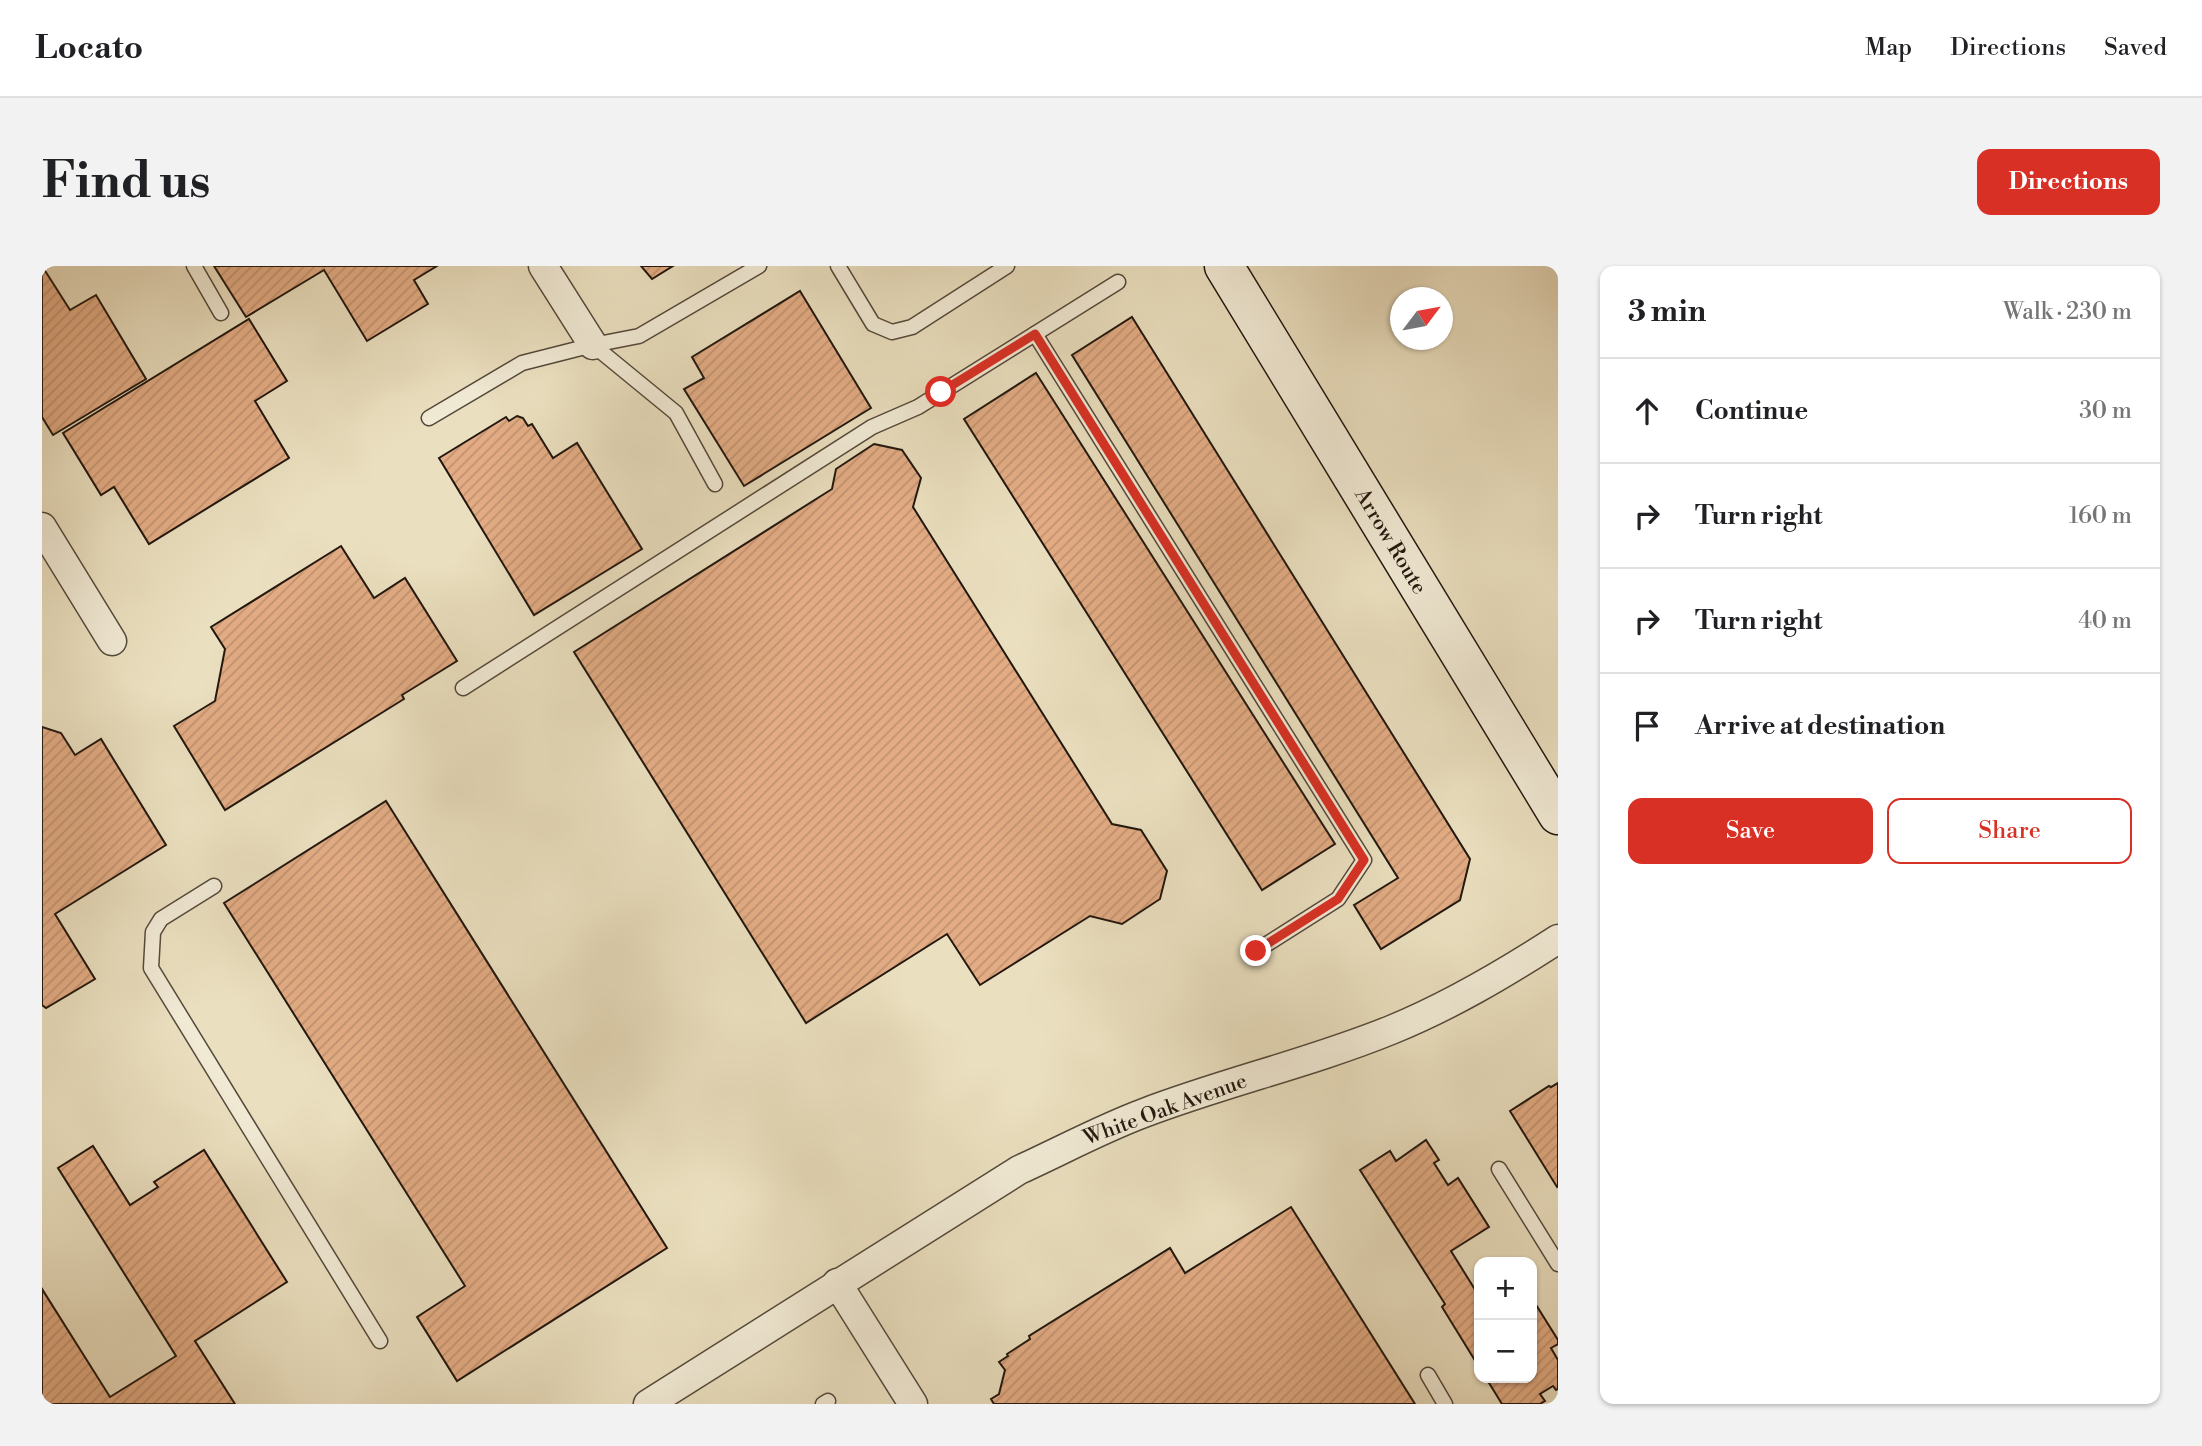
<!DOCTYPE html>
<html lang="en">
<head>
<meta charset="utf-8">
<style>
	:root { --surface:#fff; --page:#f2f2f2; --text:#202124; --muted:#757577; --line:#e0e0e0; --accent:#d93025 }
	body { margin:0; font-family:"Libre Bodoni",serif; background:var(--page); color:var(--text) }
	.controls { position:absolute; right:21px; bottom:21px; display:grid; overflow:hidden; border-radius:14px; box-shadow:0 2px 5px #0004 }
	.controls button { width:63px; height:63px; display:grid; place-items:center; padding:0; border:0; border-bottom:2px solid var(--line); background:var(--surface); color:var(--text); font:35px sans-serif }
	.compass { position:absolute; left:1348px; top:21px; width:63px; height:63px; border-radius:50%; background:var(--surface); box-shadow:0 2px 5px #0004; rotate:58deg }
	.stop { position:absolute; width:21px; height:21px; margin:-16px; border:5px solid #d93025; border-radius:50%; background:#fff }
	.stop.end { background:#d93025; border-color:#fff; box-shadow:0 2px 7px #0008 }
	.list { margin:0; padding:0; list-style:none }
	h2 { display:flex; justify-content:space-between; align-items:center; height:91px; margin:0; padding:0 28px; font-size:30px }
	h2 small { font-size:23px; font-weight:400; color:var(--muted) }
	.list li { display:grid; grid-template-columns:46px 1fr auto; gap:21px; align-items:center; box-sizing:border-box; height:105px; padding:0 28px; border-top:2px solid var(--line) }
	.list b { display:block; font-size:26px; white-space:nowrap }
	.list em { font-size:23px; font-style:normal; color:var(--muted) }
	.actions { display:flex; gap:14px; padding:21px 28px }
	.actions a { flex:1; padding:16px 0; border:2px solid var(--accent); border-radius:14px; text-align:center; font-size:24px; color:var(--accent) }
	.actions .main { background:var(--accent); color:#fff }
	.icon { flex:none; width:38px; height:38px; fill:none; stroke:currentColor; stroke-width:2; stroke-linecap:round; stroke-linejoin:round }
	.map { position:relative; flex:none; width:1516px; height:1138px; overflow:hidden; border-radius:14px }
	header { display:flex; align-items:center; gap:42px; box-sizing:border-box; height:98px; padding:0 35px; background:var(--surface); border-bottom:2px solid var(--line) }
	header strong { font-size:33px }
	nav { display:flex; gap:38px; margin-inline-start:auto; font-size:24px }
	.intro { display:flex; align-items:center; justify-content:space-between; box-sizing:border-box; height:168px; padding:0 42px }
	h1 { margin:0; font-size:49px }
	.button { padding:18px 32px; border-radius:14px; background:var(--accent); color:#fff; font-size:24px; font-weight:700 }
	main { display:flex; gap:42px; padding:0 42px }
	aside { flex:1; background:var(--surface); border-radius:14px; box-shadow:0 2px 5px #0004 }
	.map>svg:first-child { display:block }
</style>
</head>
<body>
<header>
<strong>Locato</strong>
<nav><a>Map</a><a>Directions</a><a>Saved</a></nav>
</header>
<div class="intro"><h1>Find us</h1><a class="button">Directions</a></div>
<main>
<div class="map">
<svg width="1516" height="1138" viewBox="0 0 1516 1138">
	<defs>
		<pattern id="building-hatch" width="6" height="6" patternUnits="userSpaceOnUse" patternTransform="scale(1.75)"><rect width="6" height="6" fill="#e3ac84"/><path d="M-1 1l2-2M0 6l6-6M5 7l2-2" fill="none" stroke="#c29371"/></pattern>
	</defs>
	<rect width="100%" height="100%" fill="#eadfbf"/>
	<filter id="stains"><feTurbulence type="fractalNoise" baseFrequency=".00286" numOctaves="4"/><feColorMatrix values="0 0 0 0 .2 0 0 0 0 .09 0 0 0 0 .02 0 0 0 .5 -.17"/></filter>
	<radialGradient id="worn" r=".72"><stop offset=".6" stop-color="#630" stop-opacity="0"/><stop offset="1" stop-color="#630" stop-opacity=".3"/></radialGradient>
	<g fill="url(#building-hatch)" stroke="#22170e" stroke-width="2">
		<path d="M 0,0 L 28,44 L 54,29 L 104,113 L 11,169 L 0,151 Z"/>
		<path d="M 172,0 L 395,0 L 372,14 L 386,38 L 325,75 L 282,4 L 204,51 Z"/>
		<path d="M 599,0 L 631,0 L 610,13 Z"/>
		<path d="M 758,25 L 829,142 L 702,220 L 642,123 L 662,112 L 650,91 Z"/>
		<path d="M 1090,51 L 1428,593 L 1418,634 L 1339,683 L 1312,639 L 1356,612 L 1030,89 Z"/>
		<path d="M 207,53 L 245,115 L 213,135 L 247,192 L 107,278 L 72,221 L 59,229 L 21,167 Z"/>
		<path d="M 994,107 L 1293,578 L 1220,624 L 922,153 Z"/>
		<path d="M 475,150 L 481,152 L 486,160 L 490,158 L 511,192 L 535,177 L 600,283 L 492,349 L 397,192 L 464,151 L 467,155 Z"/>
		<path d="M 832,178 L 860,184 L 879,212 L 871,241 L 1070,558 L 1099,564 L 1125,605 L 1118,633 L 1080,658 L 1048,650 L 938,719 L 905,668 L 764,757 L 532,386 L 790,223 L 794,203 Z"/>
		<path d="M 299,280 L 332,332 L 363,312 L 415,395 L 360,429 L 362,433 L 183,544 L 132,460 L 173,435 L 183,383 L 169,361 Z"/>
		<path d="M 0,461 L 19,467 L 33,489 L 59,473 L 124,579 L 13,648 L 53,713 L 4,742 L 0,739 Z"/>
		<path d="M 344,535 L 625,982 L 415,1115 L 375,1051 L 423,1020 L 182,637 Z"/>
		<path d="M 1516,817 L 1516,920 L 1515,921 L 1468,845 L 1507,820 L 1509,821 Z"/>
		<path d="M 1384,874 L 1397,894 L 1392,897 L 1406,919 L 1416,912 L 1447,961 L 1409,985 L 1437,1030 L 1437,1101 L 1400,1041 L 1403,1038 L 1318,904 L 1348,885 L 1354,895 Z"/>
		<path d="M 51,880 L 88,939 L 116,921 L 112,916 L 162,884 L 245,1016 L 153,1075 L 193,1138 L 0,1138 L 0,1023 L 68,1131 L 134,1090 L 16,902 Z"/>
		<path d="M 1249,941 L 1373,1138 L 952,1138 L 949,1133 L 957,1128 L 963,1104 L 957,1096 L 966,1090 L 965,1088 L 988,1073 L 987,1070 L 1128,982 L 1143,1007 Z"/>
		<path d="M 1491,1034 L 1516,1074 L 1516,1078 L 1509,1082 L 1516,1094 L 1516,1123 L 1514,1124 L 1511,1120 L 1498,1128 L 1503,1135 L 1498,1138 L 1460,1138 L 1444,1112 L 1490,1112 Z"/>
	</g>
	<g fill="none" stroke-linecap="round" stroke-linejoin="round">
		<defs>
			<g id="service">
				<path d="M 152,0 L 179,47"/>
				<path d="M 796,0 L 831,58 L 850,66 L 870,61 L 965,0"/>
				<path d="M 993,68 L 1322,594 L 1296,633 L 1214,685"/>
				<path d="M 551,79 L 634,147 L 673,218"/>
				<path d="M 387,152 L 480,97 L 551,79 L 597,70 L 717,0"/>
				<path d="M 421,422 L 830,161 L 876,141 L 1076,16"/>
				<path d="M 172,620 L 119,653 L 111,666 L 109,702 L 338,1075"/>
				<path d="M 1457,903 L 1516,998"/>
				<path d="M 1386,1109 L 1403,1138"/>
				<path d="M 781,1138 L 786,1135"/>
			</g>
			<g id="minor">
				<path d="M 501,0 L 551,79"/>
				<path d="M 0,261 L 70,375"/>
				<path d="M 795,1017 L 871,1138"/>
				<path d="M 606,1138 L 977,904 C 1019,885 1059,863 1102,847 C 1183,816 1268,797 1349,764 C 1408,740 1462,708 1516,673"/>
			</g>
			<path id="secondary" d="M 1182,0 L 1516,549"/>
		</defs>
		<use href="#service" stroke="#54493a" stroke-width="17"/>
		<use href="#minor" stroke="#54493a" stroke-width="31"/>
		<use href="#secondary" stroke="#22170e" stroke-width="41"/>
		<use href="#service" stroke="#f1ead5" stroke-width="14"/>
		<use href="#minor" stroke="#f1ead5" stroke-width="28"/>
		<use href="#secondary" stroke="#f1ead5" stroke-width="38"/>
	</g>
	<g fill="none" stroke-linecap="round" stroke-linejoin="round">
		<path stroke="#d93025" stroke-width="9" d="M 899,126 L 993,68 L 1322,594 L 1296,633 L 1214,685"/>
	</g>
	<g text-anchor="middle" stroke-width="5" stroke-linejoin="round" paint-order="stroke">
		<g font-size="21" fill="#22170e" stroke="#f1ead5">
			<text transform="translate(1349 275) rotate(59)" y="7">Arrow Route</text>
			<text transform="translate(1123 843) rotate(-20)" y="7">White Oak Avenue</text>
		</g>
	</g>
	<rect width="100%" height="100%" filter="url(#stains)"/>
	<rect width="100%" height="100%" fill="url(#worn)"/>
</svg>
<div class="controls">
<button>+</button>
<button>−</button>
</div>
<svg class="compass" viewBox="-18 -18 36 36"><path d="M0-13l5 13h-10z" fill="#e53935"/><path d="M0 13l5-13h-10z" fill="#757577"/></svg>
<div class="stop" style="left:899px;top:126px"></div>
<div class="stop end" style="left:1214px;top:685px"></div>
</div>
<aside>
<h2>3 min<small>Walk · 230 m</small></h2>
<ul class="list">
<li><svg class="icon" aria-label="ahead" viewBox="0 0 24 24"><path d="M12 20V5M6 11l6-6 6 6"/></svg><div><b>Continue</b></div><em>30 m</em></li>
<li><svg class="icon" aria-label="right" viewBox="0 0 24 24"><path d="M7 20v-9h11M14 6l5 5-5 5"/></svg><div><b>Turn right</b></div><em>160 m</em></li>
<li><svg class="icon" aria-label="right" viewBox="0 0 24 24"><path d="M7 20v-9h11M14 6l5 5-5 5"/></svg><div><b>Turn right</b></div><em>40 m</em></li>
<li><svg class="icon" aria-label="arrive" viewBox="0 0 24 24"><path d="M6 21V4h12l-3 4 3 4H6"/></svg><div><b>Arrive at destination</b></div></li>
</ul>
<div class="actions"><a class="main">Save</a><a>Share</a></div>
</aside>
</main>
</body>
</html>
